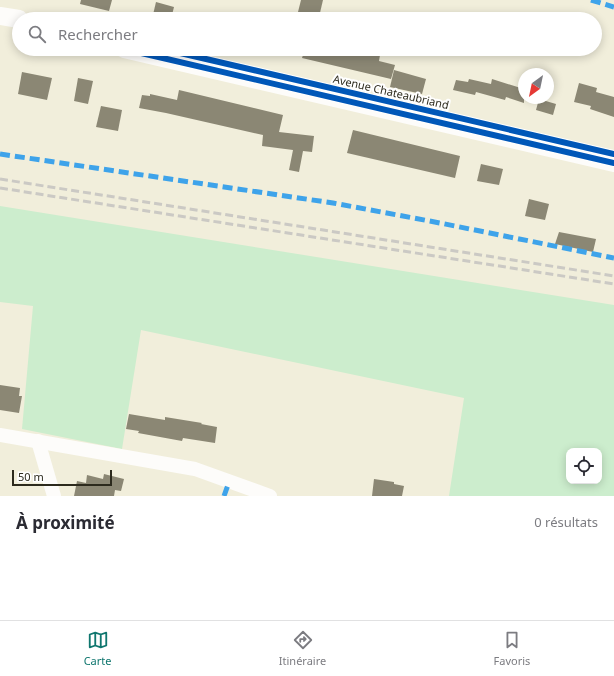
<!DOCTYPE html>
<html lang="fr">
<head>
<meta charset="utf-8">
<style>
	:root { --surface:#fff; --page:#f7f7f7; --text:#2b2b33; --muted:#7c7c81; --line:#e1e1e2; --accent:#0f766e }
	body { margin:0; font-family:"Noto Sans",sans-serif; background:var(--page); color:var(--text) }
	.controls { position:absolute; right:12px; bottom:12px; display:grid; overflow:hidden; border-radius:8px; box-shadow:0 2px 10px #0003 }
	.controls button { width:36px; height:36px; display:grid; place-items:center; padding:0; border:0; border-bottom:1px solid var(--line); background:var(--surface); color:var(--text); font:20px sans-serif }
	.compass { position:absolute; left:518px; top:68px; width:36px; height:36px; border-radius:50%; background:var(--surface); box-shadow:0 2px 10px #0003; rotate:213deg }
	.scale { position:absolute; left:12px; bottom:10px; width:100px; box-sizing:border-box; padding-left:4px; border:2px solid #2c2a1d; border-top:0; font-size:11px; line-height:14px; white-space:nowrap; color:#2c2a1d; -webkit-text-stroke:3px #fff; paint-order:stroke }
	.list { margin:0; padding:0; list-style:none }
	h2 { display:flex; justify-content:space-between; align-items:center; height:52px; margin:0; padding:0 16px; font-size:17px }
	h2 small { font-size:13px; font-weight:400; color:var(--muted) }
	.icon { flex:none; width:22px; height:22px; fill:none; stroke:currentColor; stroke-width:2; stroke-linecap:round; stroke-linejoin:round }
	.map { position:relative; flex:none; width:614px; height:496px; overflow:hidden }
	.search { position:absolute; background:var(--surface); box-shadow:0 2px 10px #0003; left:12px; right:12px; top:12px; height:44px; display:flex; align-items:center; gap:10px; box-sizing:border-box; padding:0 14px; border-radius:22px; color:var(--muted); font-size:15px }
	.sheet { height:124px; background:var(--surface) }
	nav { display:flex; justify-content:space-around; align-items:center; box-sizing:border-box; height:56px; border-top:1px solid var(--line); background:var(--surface); font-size:11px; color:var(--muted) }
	nav a { display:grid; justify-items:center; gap:2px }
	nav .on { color:var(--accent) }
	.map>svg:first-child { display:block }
</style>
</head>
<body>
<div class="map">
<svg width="614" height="496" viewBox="0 0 614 496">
	<rect width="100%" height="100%" fill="#f1eedb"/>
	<path fill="#ccedcd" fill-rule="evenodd" d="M 0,206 L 614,305 L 614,496 L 449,496 L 464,398 L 141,330 L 122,449 L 22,429 L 33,306 L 0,302 ZM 569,451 L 599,451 L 599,481 L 569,481 Z"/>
	<g fill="#8b8774">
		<path d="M 81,0 L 112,0 L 109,11 L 80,4 Z"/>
		<path d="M 301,0 L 323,0 L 319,17 L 298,12 Z"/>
		<path d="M 156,2 L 174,7 L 171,19 L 152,19 Z"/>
		<path d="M 305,49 L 323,49 L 337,52 L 338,49 L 366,49 L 365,52 L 380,55 L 379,61 L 395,65 L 391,79 L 302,58 Z"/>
		<path d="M 394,70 L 426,79 L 422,94 L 390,87 Z"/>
		<path d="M 22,72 L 52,78 L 47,100 L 18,94 Z"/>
		<path d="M 78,78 L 93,81 L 88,104 L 74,101 Z"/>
		<path d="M 469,79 L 491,84 L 492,79 L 524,89 L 524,103 L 506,97 L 505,100 L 476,92 L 475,95 L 453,90 L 456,80 L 468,82 Z"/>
		<path d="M 579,83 L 597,88 L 596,92 L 614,97 L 614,117 L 590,109 L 591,106 L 574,102 Z"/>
		<path d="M 179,90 L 283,115 L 279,132 L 314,136 L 312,152 L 303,151 L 299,172 L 289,170 L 293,150 L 262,146 L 263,135 L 166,113 L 139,108 L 142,95 L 150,96 L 150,94 L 177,100 Z"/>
		<path d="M 539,99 L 556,104 L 553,115 L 536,110 Z"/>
		<path d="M 101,106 L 122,110 L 118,131 L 96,127 Z"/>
		<path d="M 353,130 L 460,156 L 455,178 L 347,153 Z"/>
		<path d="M 481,164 L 503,169 L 499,185 L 477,181 Z"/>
		<path d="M 529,199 L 549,204 L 545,220 L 525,216 Z"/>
		<path d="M 559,232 L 596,239 L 593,252 L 555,244 Z"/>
		<path d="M 0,385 L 20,388 L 19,396 L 22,396 L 19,413 L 0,410 Z"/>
		<path d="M 129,414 L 165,420 L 165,417 L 202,423 L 201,424 L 217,427 L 215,443 L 183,438 L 182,441 L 138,433 L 139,431 L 126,429 Z"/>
		<path d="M 104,474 L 124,479 L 121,491 L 115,490 L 114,496 L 74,496 L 77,481 L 86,483 L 87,475 L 103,479 Z"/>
		<path d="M 374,479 L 394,482 L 394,484 L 404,486 L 402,496 L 372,496 Z"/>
	</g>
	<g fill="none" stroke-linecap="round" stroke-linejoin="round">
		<g stroke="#fdfcfa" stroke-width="14">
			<path d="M 0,435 L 195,469 L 270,496"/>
			<path d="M 38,441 L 54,496"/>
		</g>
		<g stroke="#fdfcfa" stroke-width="18">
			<path d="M 0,16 L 19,19"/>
			<path d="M 124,49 L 614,163"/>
		</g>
		<g stroke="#cbc9c4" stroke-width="3" stroke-dasharray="8 4" stroke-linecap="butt">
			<path d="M 0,179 L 614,276"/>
			<path d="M 0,188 L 614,284"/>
		</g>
		<g stroke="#3ea3ea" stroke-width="5" stroke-dasharray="10 5" stroke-linecap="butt">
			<path d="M 591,0 L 614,7"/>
			<path d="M 0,154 L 333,203 L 440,223 L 614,258"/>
			<path d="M 224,496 L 229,482"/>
		</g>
		<defs>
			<g id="cycleway">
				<path d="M 124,49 L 614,163"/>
				<path d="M 163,49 L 614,154"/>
			</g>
		</defs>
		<use href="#cycleway" stroke="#fff" stroke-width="8"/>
		<use href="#cycleway" stroke="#0057b8" stroke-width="6"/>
	</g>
	<g text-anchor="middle" stroke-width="4" stroke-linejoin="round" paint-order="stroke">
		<g font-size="11" fill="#2c2a1d" stroke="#fff">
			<text transform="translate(391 92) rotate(13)" y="4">Avenue Chateaubriand</text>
		</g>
	</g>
</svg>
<div class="controls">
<button><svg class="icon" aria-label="locate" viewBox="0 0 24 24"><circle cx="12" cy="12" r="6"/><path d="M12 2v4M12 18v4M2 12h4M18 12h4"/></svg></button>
</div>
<svg class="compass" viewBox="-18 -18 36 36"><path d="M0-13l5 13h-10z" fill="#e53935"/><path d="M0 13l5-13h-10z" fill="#7c7c81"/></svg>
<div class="scale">50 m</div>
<div class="search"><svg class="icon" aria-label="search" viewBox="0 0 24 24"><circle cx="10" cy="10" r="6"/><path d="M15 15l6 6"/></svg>Rechercher</div>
</div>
<section class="sheet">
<h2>À proximité<small>0 résultats</small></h2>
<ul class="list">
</ul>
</section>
<nav>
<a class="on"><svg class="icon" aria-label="map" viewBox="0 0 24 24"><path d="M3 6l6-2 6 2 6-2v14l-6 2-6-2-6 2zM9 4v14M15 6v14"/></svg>Carte</a>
<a><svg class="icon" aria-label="directions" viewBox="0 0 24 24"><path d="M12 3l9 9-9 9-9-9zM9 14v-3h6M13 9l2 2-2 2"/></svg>Itinéraire</a>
<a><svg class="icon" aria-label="saved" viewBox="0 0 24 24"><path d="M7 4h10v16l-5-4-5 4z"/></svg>Favoris</a>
</nav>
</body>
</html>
